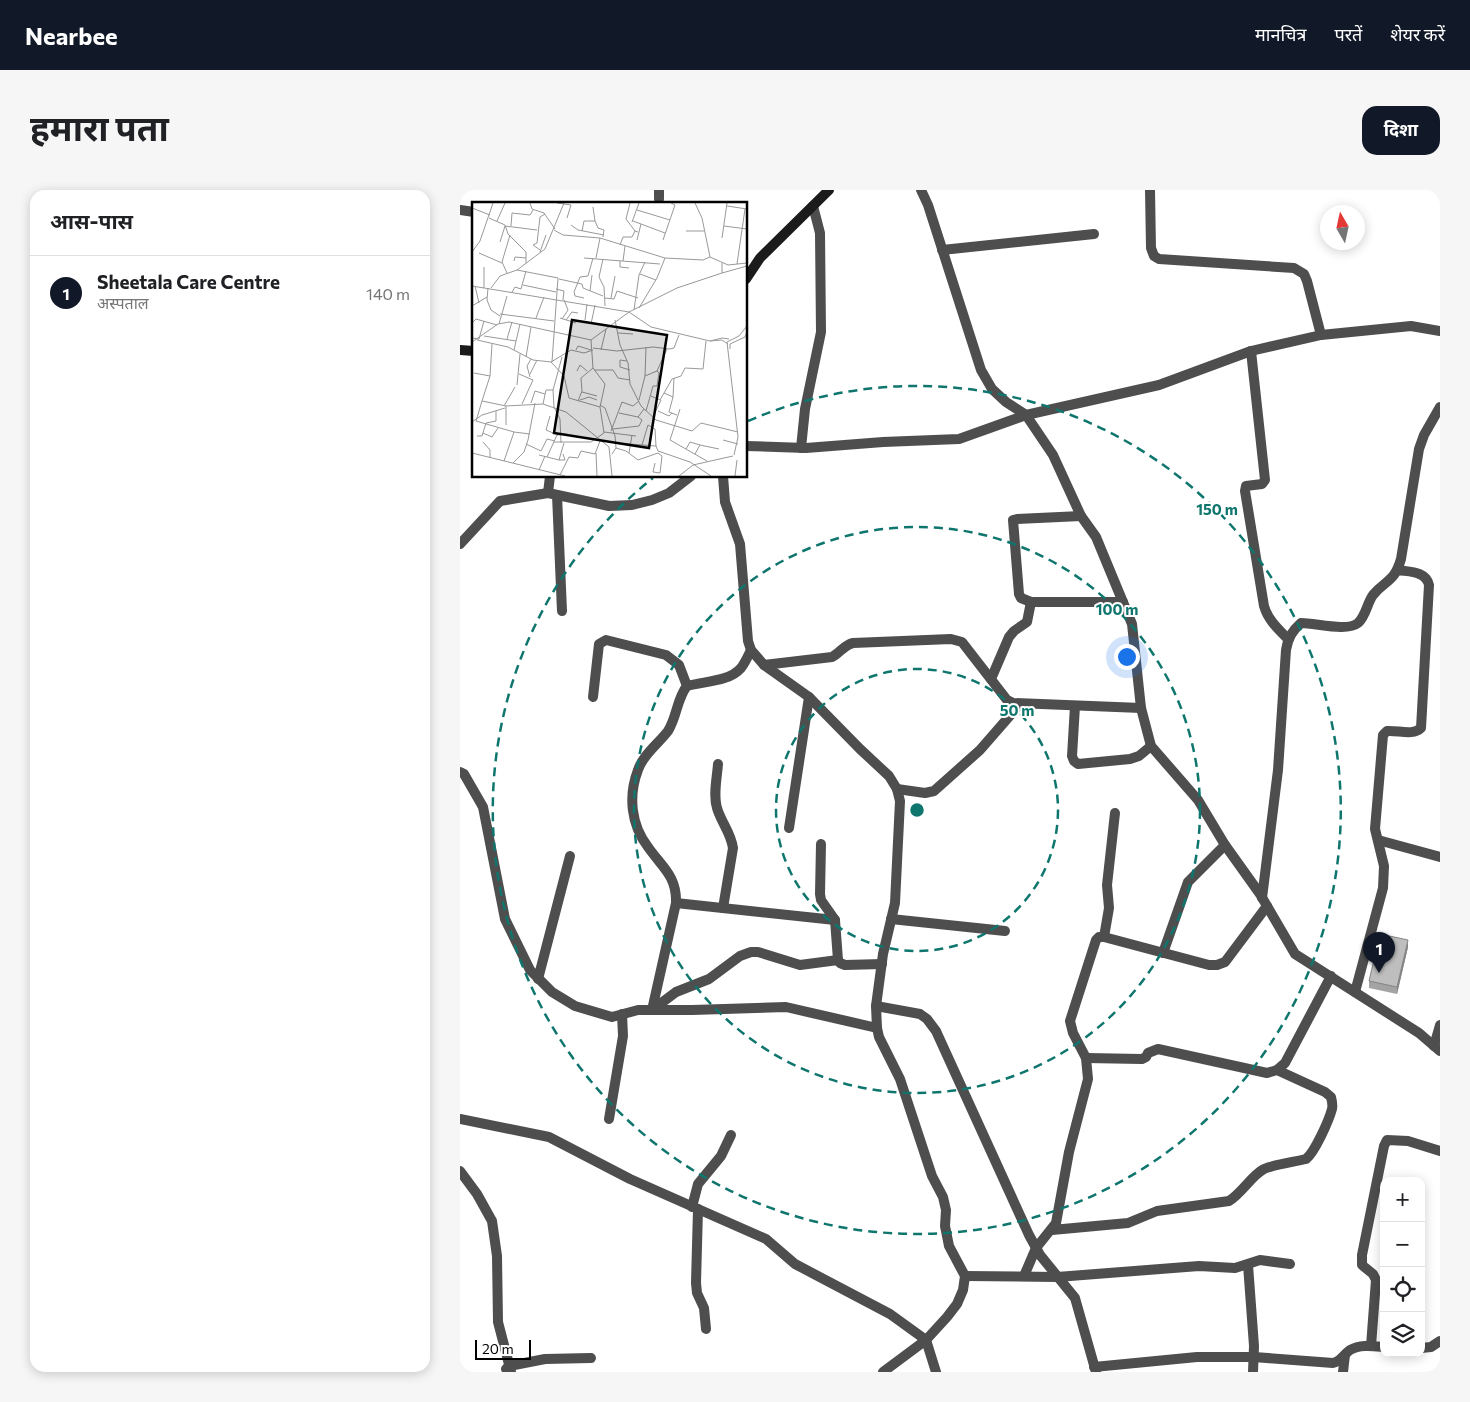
<!DOCTYPE html>
<html lang="hi">
<head>
<meta charset="utf-8">
<style>
	:root { --surface:#fff; --page:#f6f6f6; --text:#202124; --muted:#757577; --line:#e0e0e0; --accent:#111827 }
	body { margin:0; font-family:Commissioner,"Noto Sans Devanagari",sans-serif; background:var(--page); color:var(--text) }
	.controls { position:absolute; right:15px; bottom:15px; display:grid; overflow:hidden; border-radius:10px; box-shadow:0 2px 12px #0003 }
	.controls button { width:45px; height:45px; display:grid; place-items:center; padding:0; border:0; border-bottom:1px solid var(--line); background:var(--surface); color:var(--text); font:25px sans-serif }
	.compass { position:absolute; left:860px; top:15px; width:45px; height:45px; border-radius:50%; background:var(--surface); box-shadow:0 2px 12px #0003; rotate:351deg }
	.scale { position:absolute; left:15px; bottom:12px; width:56px; box-sizing:border-box; padding-left:5px; border:2px solid #000; border-top:0; font-size:14px; line-height:18px; white-space:nowrap; color:#000; -webkit-text-stroke:4px #fff; paint-order:stroke }
	.you { position:absolute; left:666px; top:466px; width:18px; height:18px; margin:-12px; border:4px solid #fff; border-radius:50%; background:#1a73e8; box-shadow:0 0 0 8px #1a73e833 }
	.badge { display:grid; place-items:center; width:32px; height:32px; border-radius:50%; background:var(--accent); color:#fff; font-size:16px; font-weight:700 }
	.pin { position:absolute; translate:-50% -41px; filter:drop-shadow(0 1px 2px #0008) }
	.pin::after { content:''; position:absolute; top:26px; width:18px; height:15px; background:inherit; clip-path:polygon(0 0,100% 0,50% 100%) }
	.list { margin:0; padding:0; list-style:none }
	h2 { display:flex; justify-content:space-between; align-items:center; height:65px; margin:0; padding:0 20px; font-size:21px }
	h2 small { font-size:16px; font-weight:400; color:var(--muted) }
	.list li { display:grid; grid-template-columns:32px 1fr auto; gap:15px; align-items:center; box-sizing:border-box; height:75px; padding:0 20px; border-top:1px solid var(--line) }
	.list b { display:block; font-size:19px; white-space:nowrap }
	.list p { margin:0; font-size:16px; white-space:nowrap; color:var(--muted) }
	.list em { font-size:16px; font-style:normal; color:var(--muted) }
	.icon { flex:none; width:28px; height:28px; fill:none; stroke:currentColor; stroke-width:2; stroke-linecap:round; stroke-linejoin:round }
	.map { position:relative; flex:none; width:980px; height:1182px; overflow:hidden; border-radius:15px }
	header { display:flex; align-items:center; gap:30px; box-sizing:border-box; height:70px; padding:0 25px; background:var(--accent); color:#fff }
	header strong { font-size:24px }
	nav { display:flex; gap:28px; margin-inline-start:auto; font-size:18px }
	.intro { display:flex; align-items:center; justify-content:space-between; box-sizing:border-box; height:120px; padding:0 30px }
	h1 { margin:0; font-size:35px }
	.button { padding:12px 22px; border-radius:15px; background:var(--accent); color:#fff; font-size:18px; font-weight:700 }
	main { display:flex; gap:30px; padding:0 30px }
	aside { flex:1; background:var(--surface); border-radius:15px; box-shadow:0 2px 12px #0003 }
	.map>svg:first-child { display:block }
</style>
</head>
<body>
<header>
<strong>Nearbee</strong>
<nav><a>मानचित्र</a><a>परतें</a><a>शेयर करें</a></nav>
</header>
<div class="intro"><h1>हमारा पता</h1><a class="button">दिशा</a></div>
<main>
<aside>
<h2>आस-पास<small></small></h2>
<ul class="list">
<li><span class="badge">1</span><div><b>Sheetala Care Centre</b><p>अस्पताल</p></div><em>140 m</em></li>
</ul>
</aside>
<div class="map">
<svg width="980" height="1182" viewBox="0 0 980 1182">
	<rect width="100%" height="100%" fill="#fff"/>
	<g fill="none" stroke-linecap="round" stroke-linejoin="round">
		<path stroke="#4e4e4e" stroke-width="10" d="M 690,0 L 691,58 L 694,66 L 699,69 L 834,78 L 844,84 L 847,91 L 861,145"/>
		<g stroke="#4e4e4e" stroke-width="10">
			<path d="M 461,0 L 468,15 L 521,180 L 532,199 L 546,212 L 566,225 L 593,265 L 621,326 L 636,347 L 672,434 L 681,518 L 691,556 L 738,610 L 765,655 L 800,704 L 835,764 L 959,843 L 980,861"/>
			<path d="M 199,9 L 199,0"/>
			<path d="M 0,20 L 14,22"/>
			<path d="M 482,60 L 634,44"/>
			<path d="M 791,161 L 805,290 L 802,294 L 786,296 L 785,301 L 804,416 C 808,430 818,439 828,449"/>
			<path d="M 286,256 L 346,258 L 423,252 L 499,249 L 566,225 L 699,195 L 791,161 L 861,145 L 951,136 L 980,141"/>
			<path d="M 341,258 L 345,219 L 361,142 L 360,43 L 353,16"/>
			<path d="M 263,286 L 265,312 L 280,354 L 288,451 L 291,460 L 304,475 L 349,507 L 400,559 L 429,586 L 437,599 L 440,611 L 435,713 L 423,764 L 416,816 L 417,838 L 419,847 L 440,889 L 472,986 L 483,1007 L 486,1020 L 485,1036 L 489,1056 L 505,1086 L 503,1100 L 497,1114 L 487,1127 L 466,1150 L 423,1182"/>
			<path d="M 88,303 L 90,286"/>
			<path d="M 97,305 L 102,421"/>
			<path d="M 621,326 L 557,329 L 553,330 L 559,404 L 561,408 L 571,412 L 663,412"/>
			<path d="M 0,354 L 40,311 L 88,303 L 149,316 L 172,315 L 192,310 L 209,303 L 231,286"/>
			<path d="M 304,475 L 372,467 C 380,463 384,455 393,453 L 491,449 L 502,452 L 547,510 L 553,513 L 681,518"/>
			<path d="M 531,489 L 549,447 L 554,441 L 567,432 L 571,412"/>
			<path d="M 133,507 L 139,454 L 146,450 L 206,465 L 219,475 L 227,496"/>
			<path d="M 615,516 L 612,566 L 614,571 L 618,574 L 670,569 L 679,566 L 691,556"/>
			<path d="M 258,574 C 257,588 253,605 257,618 C 261,632 271,643 273,658 L 263,718"/>
			<path d="M 0,582 L 4,584 L 23,617 L 45,729 L 70,780 L 92,802 L 115,816 L 152,827 L 178,820 L 232,820 L 326,817 L 417,838"/>
			<path d="M 437,599 L 465,603 L 474,601 L 520,560 L 560,514"/>
			<path d="M 329,638 L 349,507"/>
			<path d="M 918,650 L 980,667"/>
			<path d="M 361,654 L 360,704 L 361,710 L 375,730 L 378,770 L 380,773 L 385,775 L 422,774"/>
			<path d="M 802,708 L 818,580 L 826,460 C 828,448 832,441 841,433 C 856,433 887,442 898,433 C 906,426 907,413 913,405 C 926,389 934,393 941,369 L 959,259 L 964,245 L 980,217"/>
			<path d="M 216,713 L 375,730"/>
			<path d="M 431,729 L 545,741"/>
			<path d="M 644,747 L 649,718 L 647,695 L 655,623"/>
			<path d="M 703,763 L 728,692 L 765,655"/>
			<path d="M 78,789 L 110,666"/>
			<path d="M 895,802 L 923,698 L 924,676 L 915,639 L 923,545 L 927,541 C 938,540 953,546 961,538 L 969,395 C 966,381 949,382 938,380"/>
			<path d="M 416,816 L 460,824 L 467,829 L 476,841 L 569,1045 L 580,1065 L 615,1108 L 636,1182"/>
			<path d="M 192,820 L 216,713 C 217,686 202,677 188,657 C 171,635 168,606 178,580 C 183,565 198,554 208,541 C 217,527 217,508 227,496 C 244,491 269,492 281,478 C 285,473 288,466 291,460"/>
			<path d="M 192,820 L 216,802 L 249,789 L 280,766 L 291,762 L 298,762 L 340,775 L 378,770"/>
			<path d="M 974,856 L 980,835"/>
			<path d="M 626,868 L 682,869 L 686,867 L 688,863 L 698,859 L 807,883 L 817,880 L 825,873 L 871,786"/>
			<path d="M 0,929 L 89,947 L 170,989 L 306,1049 L 335,1074 L 430,1124 L 466,1150 L 476,1182"/>
			<path d="M 149,929 L 163,846 L 162,824"/>
			<path d="M 0,981 L 17,1004 L 32,1031 L 37,1066 L 38,1132 L 51,1182"/>
			<path d="M 232,1017 L 238,994 L 261,966 L 271,945"/>
			<path d="M 238,1019 L 236,1093 L 237,1103 L 244,1118 L 246,1139"/>
			<path d="M 592,1040 L 668,1033 L 697,1021 L 769,1011 C 782,1003 792,985 804,979 C 816,974 834,972 846,969 C 855,962 869,930 872,919 C 873,915 872,911 871,907 L 865,902 L 817,880"/>
			<path d="M 788,1075 L 794,1156 L 793,1182"/>
			<path d="M 505,1086 L 597,1087 L 739,1076 L 775,1078 L 800,1070 L 830,1074"/>
			<path d="M 564,1086 L 576,1058 L 596,1033 L 609,962 L 628,889 L 626,868 L 613,843 L 610,831 L 636,750 L 639,747 L 644,747 L 749,775 L 757,775 L 765,772 L 807,716"/>
			<path d="M 911,1156 L 916,1090 L 913,1084 L 902,1075 L 902,1065 L 924,956 L 927,950 L 948,951 L 980,961"/>
			<path d="M 961,1158 L 971,1157 L 980,1151"/>
			<path d="M 634,1177 L 737,1167 L 794,1167 L 873,1173 C 881,1171 883,1165 890,1160 C 900,1154 913,1156 924,1157"/>
			<path d="M 46,1179 L 49,1176 L 85,1169 L 131,1168"/>
			<path d="M 883,1182 L 885,1165"/>
		</g>
		<g stroke="#1b1b1b" stroke-width="10">
			<path d="M 286,89 L 300,68 L 369,0"/>
			<path d="M 0,160 L 14,161"/>
		</g>
	</g>
	<path fill="#a3a3a3" d="M 948,757 L 937,804 L 909,798 L 909,791 Z"/>
	<path fill="#858585" d="M 948,750 L 948,757 L 937,804 L 937,797 Z"/>
	<path fill="#bebebe" stroke="#858585" d="M 920,744 L 948,750 L 937,797 L 909,791 Z"/>
	<g fill="none" stroke="#0f766e" stroke-width="2.5" stroke-dasharray="9 6">
		<circle cx="457" cy="620" r="141"/>
		<circle cx="457" cy="620" r="283"/>
		<path d="M288 231A424 424 0 1 1 193 288"/>
	</g>
	<g transform="translate(12 12)">
		<rect width="275" height="275" fill="#fff"/>
		<path fill="none" stroke="#999" stroke-width="1" d="M 58,1 L 60,7 L 72,11 L 83,27M 85,1 L 99,3 L 95,16M 158,1 L 154,17 L 163,29M 223,1 L 230,16 L 238,55 L 256,63 L 275,61M 255,4 L 275,7M 0,6 L 18,13M 165,8 L 198,18M 17,16 L 33,23 L 36,32 L 54,50 L 54,61M 25,19 L 33,1M 123,19 L 126,26 L 132,28 L 131,35M 161,19 L 193,31M 160,20 L 167,1M 99,23 L 106,28 L 132,33M 39,24 L 40,11 L 58,13 L 61,8M 252,24 L 275,27M 82,28 L 91,33 L 128,36 L 193,56M 110,29 L 112,19 L 123,19 L 121,5M 214,29 L 232,29M 250,36 L 255,1M 165,38 L 169,22M 191,38 L 203,3 L 199,1M 28,40 L 33,24 L 65,28M 148,43 L 151,35 L 160,35 L 163,29 L 166,30M 68,48 L 61,43 L 65,41 L 68,15 L 73,12M 0,50 L 8,39 L 21,1M 68,50 L 74,33M 7,51 L 30,61M 112,56 L 188,62M 124,56 L 128,36M 131,57 L 127,75 L 132,85 L 133,104M 42,59 L 43,55 L 54,56M 148,59 L 148,65 L 157,66M 151,59 L 153,44M 265,62 L 273,7M 12,65 L 12,86M 45,68 L 73,47 L 92,1M 35,71 L 30,60 L 38,33M 250,71 L 275,64M 168,72 L 184,78M 87,77 L 110,82 L 111,86 L 131,94M 51,83 L 84,90M 0,84 L 157,110 L 205,86 L 250,71 L 250,61M 3,84 L 7,101M 16,86 L 15,98 L 19,108 L 28,114M 19,86 L 28,74 L 45,68 L 86,76 L 80,160M 84,87 L 92,89 L 91,98M 118,89 L 120,73M 40,90 L 43,85 L 49,87 L 54,69M 112,96 L 103,94 L 102,90 L 108,75 L 116,74 L 121,56M 133,96 L 142,97 L 145,89 L 166,96M 139,96 L 143,74M 0,104 L 15,95M 167,106 L 185,76 L 193,56 L 231,58 L 238,55M 162,108 L 167,73 L 173,60M 28,112 L 82,119M 64,116 L 72,95M 88,116 L 104,121M 90,117 L 96,108 L 92,98M 94,118 L 100,110 L 106,111M 113,118 L 115,102M 143,118 L 148,143 L 156,161 L 158,182 L 169,204 L 184,218 L 220,229 L 229,221 L 266,230M 0,121 L 4,117 L 25,123M 27,122 L 35,94M 119,122 L 123,103M 146,131 L 161,132M 12,134 L 44,139M 0,136 L 7,137 L 12,119M 35,137 L 40,120M 5,138 L 36,145 L 61,158 L 79,160 L 99,148 L 112,151 L 121,148M 0,140 L 26,122 L 37,120 L 119,138 L 157,110 L 179,125 L 238,139M 20,142 L 18,174 L 10,199 L 34,204 L 71,202 L 94,210 L 137,245 L 140,274M 256,142 L 250,138 L 238,139 L 250,136 L 257,137M 121,146 L 145,149 L 181,145 L 198,147 L 202,146 L 207,133M 258,147 L 258,142 L 273,135 L 275,130M 42,148 L 48,122M 104,148 L 106,144 L 119,148M 129,148 L 134,127M 54,155 L 59,125M 155,159 L 148,158 L 148,165 L 158,168M 79,160 L 92,174 L 97,196 L 128,205M 122,168 L 141,168 L 146,176 L 158,178M 105,169 L 108,163 L 115,169M 2,171 L 18,174M 47,172 L 61,178 L 50,202M 58,172 L 65,158M 173,174 L 174,145M 58,175 L 55,164 L 59,157M 45,183 L 48,152M 110,190 L 125,194M 192,191 L 200,177 L 209,174 L 213,166 L 231,167 L 234,139M 179,194 L 188,198 L 192,191 L 201,195 L 197,210 L 205,213M 201,195 L 202,176M 108,198 L 117,195 L 125,198M 167,198 L 173,174 L 185,169 L 195,147M 10,199 L 4,219 L 42,230M 106,199 L 110,189 L 109,176 L 121,166M 59,201 L 63,189 L 73,192M 71,202 L 74,188 L 81,188M 128,203 L 133,206 L 143,234 L 144,246 L 140,252M 32,204 L 43,185M 34,204 L 34,223M 208,207 L 198,238 L 235,259M 174,209 L 181,184 L 185,184 L 187,171 L 185,169M 186,209 L 197,214 L 200,211M 147,211 L 166,215 L 172,207M 78,214 L 74,228 L 86,233M 181,215 L 189,198M 0,220 L 10,213 L 33,206M 141,227 L 167,224 L 170,218 L 166,215M 139,229 L 150,200 L 161,204 L 167,199M 132,230 L 164,234M 11,231 L 20,235 L 26,226M 5,234 L 10,234 L 14,221 L 24,219 L 24,209M 251,238 L 266,242M 11,240 L 18,248 L 18,256M 82,240 L 119,240 L 132,231 L 128,205 L 133,182 L 121,166 L 119,138M 89,241 L 88,217 L 82,205 L 81,188 L 90,155M 143,241 L 184,244 L 186,249 L 218,260 L 239,274M 54,242 L 69,249 L 75,237 L 83,239M 170,243 L 176,223 L 183,227 L 184,244M 144,246 L 154,249 L 166,258 L 186,251M 214,247 L 218,240 L 228,243M 0,251 L 93,274M 124,251 L 125,274M 157,251 L 160,233M 91,252 L 93,258 L 87,258 L 92,241M 223,252 L 228,243 L 247,247M 67,253 L 87,258M 262,253 L 266,235 L 255,140 L 267,134 L 275,124M 75,255 L 85,233 L 95,232M 32,259 L 42,230 L 58,232M 41,261 L 52,250 L 56,238 L 63,201M 183,261 L 181,270 L 188,271 L 190,254 L 186,251M 67,268 L 73,254M 88,273 L 97,255 L 106,256 L 109,249 L 123,252 L 128,239M 207,274 L 221,263 L 261,254M 263,274 L 265,258"/>
		<path fill="#000" fill-opacity="0.15" stroke="#000" stroke-width="2.5" d="M 100,118 L 195,133 L 177,246 L 82,231 Z"/>
		<rect width="275" height="275" fill="none" stroke="#000" stroke-width="2.5"/>
	</g>
	<circle cx="457" cy="620" r="8" fill="#0f766e" stroke="#fff" stroke-width="2.5"/>
	<g font-size="15" text-anchor="middle" font-weight="bold" fill="#0f766e" stroke="#fff" stroke-width="4" stroke-linejoin="round" paint-order="stroke">
		<text x="757" y="325">150 m</text>
		<text x="657" y="425">100 m</text>
		<text x="557" y="526">50 m</text>
	</g>
</svg>
<div class="controls">
<button>+</button>
<button>−</button>
<button><svg class="icon" aria-label="locate" viewBox="0 0 24 24"><circle cx="12" cy="12" r="6"/><path d="M12 2v4M12 18v4M2 12h4M18 12h4"/></svg></button>
<button><svg class="icon" aria-label="layers" viewBox="0 0 24 24"><path d="M12 4l9 5-9 5-9-5zM3 14l9 5 9-5"/></svg></button>
</div>
<svg class="compass" viewBox="-18 -18 36 36"><path d="M0-13l5 13h-10z" fill="#e53935"/><path d="M0 13l5-13h-10z" fill="#757577"/></svg>
<div class="scale">20 m</div>
<div class="you"></div>
<div class="pin badge" style="left:919px;top:783px">1</div>
</div>
</main>
</body>
</html>
